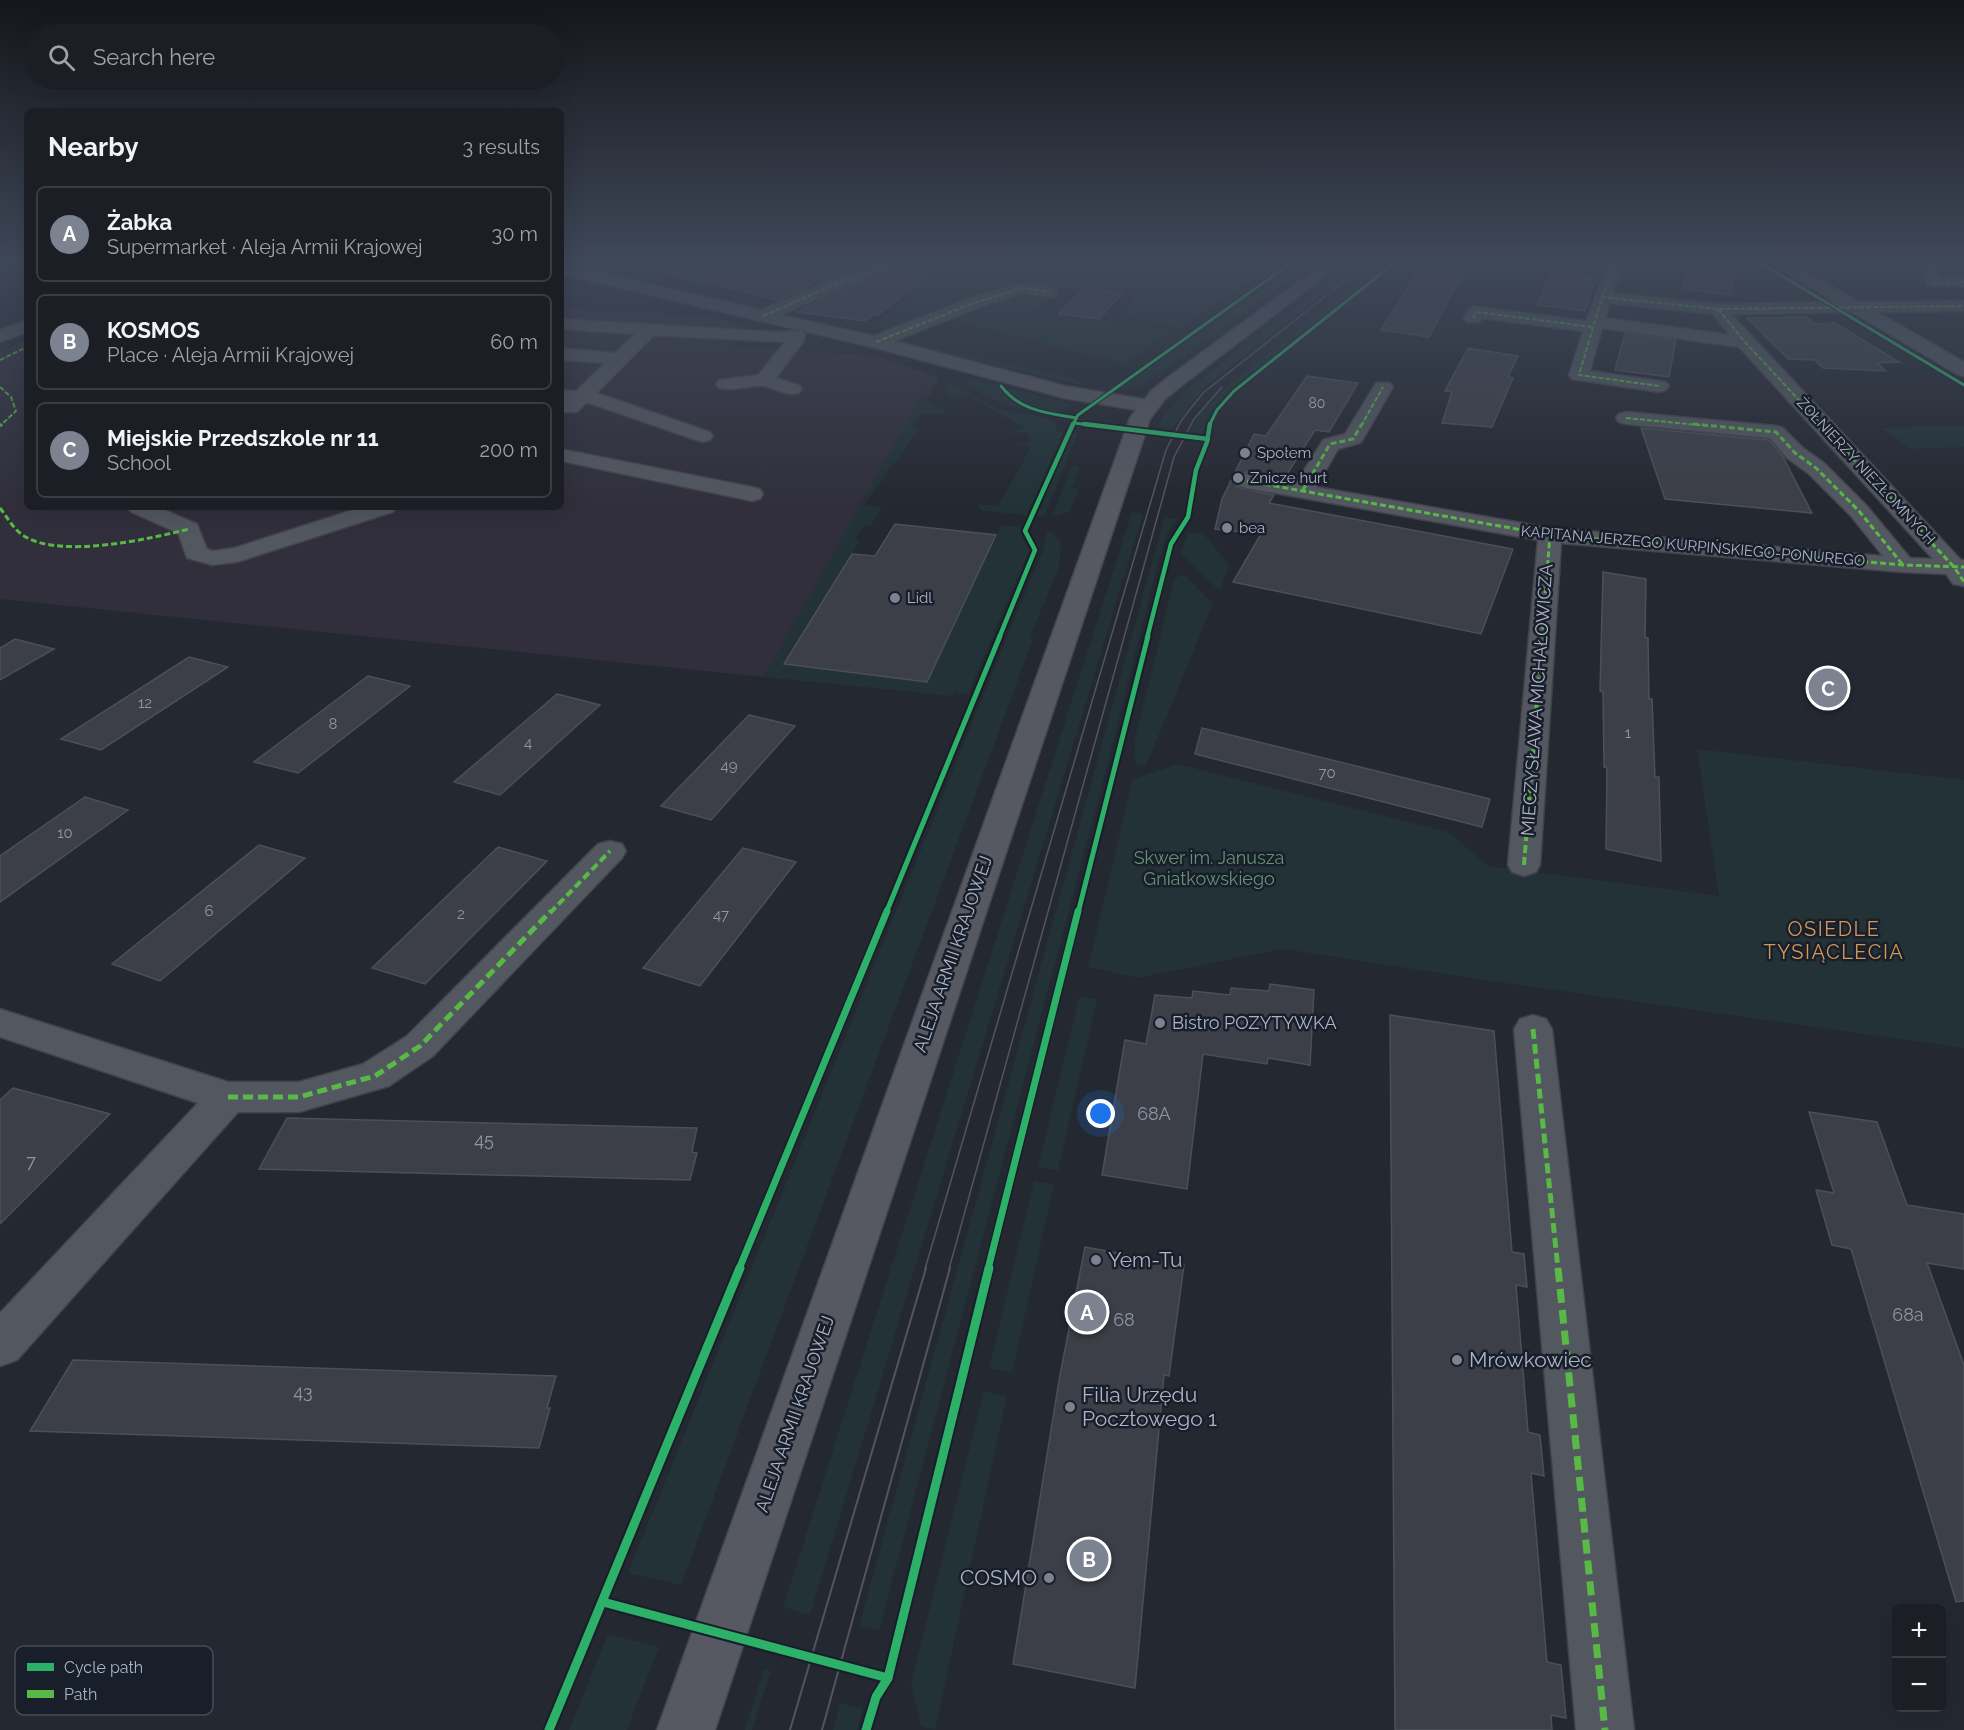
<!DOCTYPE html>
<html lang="en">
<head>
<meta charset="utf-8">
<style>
	:root { --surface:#1b1e24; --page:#24272c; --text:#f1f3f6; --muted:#a0a2a6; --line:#393c41; --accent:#7c8290 }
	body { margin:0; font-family:Raleway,sans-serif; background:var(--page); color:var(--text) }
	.controls { position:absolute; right:18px; bottom:18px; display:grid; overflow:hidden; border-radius:9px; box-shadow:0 6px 24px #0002 }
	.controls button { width:54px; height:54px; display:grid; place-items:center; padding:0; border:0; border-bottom:2px solid var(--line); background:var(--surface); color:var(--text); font:30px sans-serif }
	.you { position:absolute; left:1101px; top:1114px; width:21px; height:21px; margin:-15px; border:4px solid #fff; border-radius:50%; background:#1a73e8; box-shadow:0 0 0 9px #1a73e833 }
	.badge { display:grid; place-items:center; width:39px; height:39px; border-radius:50%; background:var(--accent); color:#fff; font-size:20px; font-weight:700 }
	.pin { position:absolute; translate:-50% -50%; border:3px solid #fff; box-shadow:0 2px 6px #0006 }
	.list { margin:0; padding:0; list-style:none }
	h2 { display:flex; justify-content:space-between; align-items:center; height:78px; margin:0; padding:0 24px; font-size:26px }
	h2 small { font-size:20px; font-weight:400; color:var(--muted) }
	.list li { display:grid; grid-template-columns:39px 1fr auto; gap:18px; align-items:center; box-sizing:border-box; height:96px; margin:0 12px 12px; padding:0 12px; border:2px solid var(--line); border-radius:9px }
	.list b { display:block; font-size:22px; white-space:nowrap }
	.list p { margin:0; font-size:20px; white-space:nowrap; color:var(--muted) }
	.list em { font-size:20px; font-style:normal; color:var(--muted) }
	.icon { flex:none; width:33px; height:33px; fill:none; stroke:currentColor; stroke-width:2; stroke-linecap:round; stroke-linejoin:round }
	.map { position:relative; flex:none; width:1964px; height:1730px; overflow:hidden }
	.search { position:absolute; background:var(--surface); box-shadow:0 6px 24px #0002; left:24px; top:24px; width:540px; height:66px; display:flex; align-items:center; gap:15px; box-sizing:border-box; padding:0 21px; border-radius:33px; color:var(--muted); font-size:22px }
	.panel { position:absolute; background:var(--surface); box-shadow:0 6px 24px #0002; left:24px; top:108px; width:540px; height:402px; border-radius:9px }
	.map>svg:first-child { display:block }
</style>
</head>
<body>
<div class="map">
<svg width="1964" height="1730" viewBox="0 0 1964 1730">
	<rect width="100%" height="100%" fill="#242830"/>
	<path fill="#312f3c" d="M 561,308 L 711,317 L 747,326 L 730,346 L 877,356 L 939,378 L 764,677 L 0,599 L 0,352 L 27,340 L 27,507 L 561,507 Z"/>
	<g fill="#223236">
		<path d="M 1023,261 L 1140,261 L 1132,271 L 1204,280 L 1219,261 L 1279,261 L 1180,328 L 1122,317 L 1133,295 L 1083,286 L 1057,291 L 1032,312 L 1175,330 L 1123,363 L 951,320 L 911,335 L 873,325 L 910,297 L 857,285 L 902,270 L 988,281 Z"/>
		<path d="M 1302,261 L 1316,261 L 1144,385 L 1133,389 L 1117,390 Z"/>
		<path d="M 1357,261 L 1366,261 L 1207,384 L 1171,430 L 1157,428 L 1164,415 L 1192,386 Z"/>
		<path d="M 1384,261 L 1391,261 L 1226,393 L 1210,412 L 1202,433 L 1190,432 L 1199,414 L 1230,384 Z"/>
		<path d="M 897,339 L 1072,378 L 1096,388 L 899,343 Z"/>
		<path d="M 932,377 L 923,396 L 945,411 L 946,415 L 921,414 L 912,426 L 920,428 L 864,505 L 882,508 L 870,527 L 864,526 L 855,539 L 860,540 L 785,664 L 927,682 L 1002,525 L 1022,527 L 1020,532 L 1029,551 L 968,694 L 954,692 L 953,696 L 764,677 Z"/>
		<path d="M 960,380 L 975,381 L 997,386 L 1012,403 L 1036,411 L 1004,405 Z"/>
		<path d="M 950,383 L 999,409 L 1048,418 L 1057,423 L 1056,431 L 1063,432 L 1027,515 L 984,511 L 978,507 L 979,504 L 998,506 L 1031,447 L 1013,443 L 1031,442 L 1027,432 L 1010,433 L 1023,427 L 967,395 L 953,398 L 946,394 L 945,390 Z"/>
		<path d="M 1005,388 L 1072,404 L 1058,413 C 1039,409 1014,408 1005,388 Z"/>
		<path d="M 1964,425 L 1964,447 L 1912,449 L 1881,428 Z"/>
		<path d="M 1072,433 L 1078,433 L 1044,517 L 1037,516 Z"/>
		<path d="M 1072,466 L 1080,467 L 1072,488 L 1079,489 L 1070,512 L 1052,517 Z"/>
		<path d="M 1132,512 L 1143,514 L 810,1615 L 783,1607 Z"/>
		<path d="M 1164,518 L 1177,519 L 1167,534 L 1155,575 L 1106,770 L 879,1631 L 859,1626 Z"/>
		<path d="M 1047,529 L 1061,540 L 1060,564 L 1030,637 L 1034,637 L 681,1585 L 628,1573 L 1016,615 L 1043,550 Z"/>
		<path d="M 1188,532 L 1203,533 L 1229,565 L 1220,591 L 1181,554 Z"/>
		<path d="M 1180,575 L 1185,576 L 1213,604 L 1146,766 L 1136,764 L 1134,744 L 1174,580 Z"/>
		<path d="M 1697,749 L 1964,780 L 1964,1048 L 1504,983 L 1283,949 L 1138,978 L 1088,967 L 1133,779 L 1178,764 L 1448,832 L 1489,866 L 1719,896 Z"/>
		<path d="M 1079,997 L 1097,999 L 1058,1171 L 1038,1167 Z"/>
		<path d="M 1034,1181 L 1054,1184 L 1012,1373 L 989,1368 Z"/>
		<path d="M 984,1391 L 1007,1396 L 935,1730 L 921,1726 L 911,1685 Z"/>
		<path d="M 608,1634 L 659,1647 L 627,1730 L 569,1730 Z"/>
		<path d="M 764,1669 L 771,1671 L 752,1730 L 745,1730 Z"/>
		<path d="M 840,1703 L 863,1708 L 857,1730 L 833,1730 Z"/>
	</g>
	<g fill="#3c3f47" stroke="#4b5058" stroke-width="1.5">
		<path d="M 663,261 L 878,261 L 821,282 L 818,279 L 801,290 L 778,300 L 661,273 Z"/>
		<path d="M 910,261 L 946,261 L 878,315 L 875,314 L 865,321 L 797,312 L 836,293 L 907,266 Z"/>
		<path d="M 1424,261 L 1470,261 L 1429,337 L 1381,330 Z"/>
		<path d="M 1689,261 L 1735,264 L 1731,295 L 1683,289 Z"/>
		<path d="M 1551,272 L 1596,278 L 1585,311 L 1537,305 Z"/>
		<path d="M 1084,289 L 1122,293 L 1099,319 L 1058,314 Z"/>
		<path d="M 1806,317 L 1815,324 L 1835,323 L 1899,362 L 1877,363 L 1885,371 L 1823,368 L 1815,360 L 1788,359 L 1747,318 Z"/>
		<path d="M 1625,333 L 1676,340 L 1669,377 L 1615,370 Z"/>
		<path d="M 1468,348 L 1518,356 L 1508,377 L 1513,378 L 1492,427 L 1442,423 L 1452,392 L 1445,391 Z"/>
		<path d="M 1307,376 L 1358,383 L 1329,432 L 1315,430 L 1284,479 L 1246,472 L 1237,475 L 1234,480 L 1237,487 L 1274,495 L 1269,503 L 1513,549 L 1481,634 L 1233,582 L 1261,534 L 1215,529 L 1222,499 L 1254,434 L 1266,436 Z"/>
		<path d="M 1641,428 L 1769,440 L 1783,457 L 1812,513 L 1665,499 Z"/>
		<path d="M 895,524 L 996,535 L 927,682 L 784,664 L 852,554 L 875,556 Z"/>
		<path d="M 1603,572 L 1646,579 L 1645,637 L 1648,638 L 1649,699 L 1652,699 L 1655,777 L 1659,777 L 1661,861 L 1606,849 L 1607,768 L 1604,767 L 1603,692 L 1600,691 Z"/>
		<path d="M 15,639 L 54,649 L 0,680 L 0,648 Z"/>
		<path d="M 189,657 L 228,667 L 101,750 L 61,739 Z"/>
		<path d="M 368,676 L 410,686 L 298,773 L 254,762 Z"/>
		<path d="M 557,694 L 600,705 L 500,795 L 454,782 Z"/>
		<path d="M 749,715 L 795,726 L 711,820 L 661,806 Z"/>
		<path d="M 1202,728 L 1490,799 L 1482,827 L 1195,754 Z"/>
		<path d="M 85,797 L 128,810 L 0,902 L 0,856 Z"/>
		<path d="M 259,845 L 305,858 L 160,981 L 112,964 Z"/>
		<path d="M 498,847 L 547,861 L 425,984 L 372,968 Z"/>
		<path d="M 743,848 L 796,862 L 700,986 L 643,968 Z"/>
		<path d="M 1270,984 L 1314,990 L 1310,1065 L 1268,1058 L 1267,1064 L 1203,1054 L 1187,1189 L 1102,1175 L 1125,1040 L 1146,1044 L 1155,995 L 1192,998 L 1193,991 L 1230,995 L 1231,988 L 1269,991 Z"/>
		<path d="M 1390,1015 L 1494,1031 L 1512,1252 L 1524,1254 L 1527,1287 L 1516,1285 L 1528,1432 L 1540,1435 L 1544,1476 L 1531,1473 L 1547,1662 L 1561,1665 L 1566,1718 L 1551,1715 L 1552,1730 L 1395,1730 Z"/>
		<path d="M 13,1088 L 110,1114 L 0,1224 L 0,1100 Z"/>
		<path d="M 1809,1112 L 1877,1122 L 1907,1205 L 1964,1214 L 1964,1269 L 1927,1263 L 1964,1365 L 1964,1601 L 1956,1602 L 1851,1249 L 1832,1245 L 1816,1190 L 1834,1193 Z"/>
		<path d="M 287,1118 L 697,1128 L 692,1152 L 697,1153 L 690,1180 L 259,1169 Z"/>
		<path d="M 1085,1247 L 1184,1265 L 1169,1376 L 1164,1375 L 1135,1688 L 1013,1664 L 1060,1375 Z"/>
		<path d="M 73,1360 L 556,1376 L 547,1408 L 550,1408 L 539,1448 L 30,1431 Z"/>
	</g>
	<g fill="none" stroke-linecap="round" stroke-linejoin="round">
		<defs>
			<g id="minor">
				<path d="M 885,261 L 908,261 L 906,264 L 835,291 L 781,315 L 874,336 L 965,300 L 1016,284 C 1027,282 1050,284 1057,292 L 1055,296 L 1049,297 L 1023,293 L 977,308 L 894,341 L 1065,386 L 1149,400 L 1156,402 L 1159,406 L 1156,410 L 1149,412 L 1064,398 L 872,347 L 561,274 L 561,264 L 762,310 L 823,283 Z"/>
				<path d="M 1609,261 L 1625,261 L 1612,293 L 1718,304 L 1835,302 L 1768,261 L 1788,261 L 1859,302 L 1964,301 L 1964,311 L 1877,312 L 1964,362 L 1964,376 L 1957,374 L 1852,312 L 1731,314 L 1961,560 L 1964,560 L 1964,586 L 1953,584 L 1946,574 L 1903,572 L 1561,543 L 1540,865 L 1536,872 L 1524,876 L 1512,872 L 1508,865 L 1538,540 L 1247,488 L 1239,486 L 1236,481 L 1239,476 L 1247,474 L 1296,483 L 1323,440 L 1345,434 L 1376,383 L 1390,383 L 1393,387 L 1363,439 L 1360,443 L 1338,449 L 1316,487 L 1550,528 L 1883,556 L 1851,516 L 1808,473 L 1787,458 L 1770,438 L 1626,424 L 1619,422 L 1616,418 L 1619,414 L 1626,412 L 1776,426 L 1783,428 L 1803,448 L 1824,463 L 1867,506 L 1910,558 L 1933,559 L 1739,347 L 1602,328 L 1590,371 L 1666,382 L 1669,386 L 1666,390 L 1659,392 L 1572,379 L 1569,375 L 1583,331 L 1482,318 L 1479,322 L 1467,322 L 1464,318 L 1470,308 L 1476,307 L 1586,321 ZM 1609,303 L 1713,314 L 1730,335 L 1605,318 Z"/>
				<path d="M 1917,261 L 1933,261 L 1940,278 L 1964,277 L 1964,287 L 1928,286 Z"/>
				<path d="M 561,319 L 775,332 L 802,331 L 805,335 L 803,342 L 776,378 L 799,385 L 802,389 L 799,393 C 785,397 775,387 762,386 C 748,385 734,392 719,388 L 716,384 L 719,380 L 758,375 L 785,342 L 654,335 L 597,393 L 710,432 L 713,436 L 710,440 L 703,442 L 696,440 L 592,404 L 586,403 L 577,412 L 563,412 L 561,407 L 565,402 L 561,402 L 561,390 L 576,391 L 605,363 L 561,360 L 561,348 L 615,353 L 635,334 L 561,329 Z"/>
				<path d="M 27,320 L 27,332 L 0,342 L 0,330 Z"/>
				<path d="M 561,449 L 752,487 L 760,489 L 763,494 L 760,499 L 752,501 L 561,461 Z"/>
				<path d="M 128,507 L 158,507 L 197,524 L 207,549 L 213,551 L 234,548 L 362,507 L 396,507 L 393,512 L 237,562 L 212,565 L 187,558 L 178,533 L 131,512 Z"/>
				<path d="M 610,841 L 622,844 L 626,851 L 622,858 L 433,1056 L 389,1086 L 299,1112 L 238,1112 L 17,1360 L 0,1366 L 0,1313 L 198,1103 L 0,1037 L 0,1009 L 228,1082 L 299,1082 L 363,1064 L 407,1036 L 598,844 Z"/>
				<path d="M 1533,1015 L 1546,1019 L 1552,1029 L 1634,1730 L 1576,1730 L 1514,1029 L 1520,1019 Z"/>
			</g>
			<path id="major" d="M 1327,261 L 1345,261 L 1181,386 L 1165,399 L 1150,419 L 715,1730 L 657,1730 L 1130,418 L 1151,391 L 1167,378 Z"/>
		</defs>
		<use href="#minor" stroke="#404349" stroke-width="3"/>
		<use href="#major" stroke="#41454d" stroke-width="3"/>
		<use href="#minor" fill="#53575f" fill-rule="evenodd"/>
		<use href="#major" fill="#565961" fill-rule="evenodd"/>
		<g stroke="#52565c" stroke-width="1.5">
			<path d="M 925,1269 L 1166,450 L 1181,421 L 1203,393 L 1370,261"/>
			<path d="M 949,1269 L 1174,457 L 1194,419 L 1222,387"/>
		</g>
		<g stroke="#52565c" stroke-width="2">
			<path d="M 790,1730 L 926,1268"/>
			<path d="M 822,1730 L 950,1268"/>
		</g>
		<g stroke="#58b947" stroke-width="2" stroke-dasharray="5 2" stroke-linecap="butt">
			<path d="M 1925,261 L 1934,283 L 1964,282"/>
			<path d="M 1602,297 L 1617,261"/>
			<path d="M 1718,309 L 1745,342 L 1823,426"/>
			<path d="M 763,316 L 829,287 L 900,261"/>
			<path d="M 1473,318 L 1476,312 L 1593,327"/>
			<path d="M 876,342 L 971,304 L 1022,288 L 1049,292"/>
			<path d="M 0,360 L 27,347"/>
			<path d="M 1659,386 L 1579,375 L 1602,297 L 1718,309 L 1964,306"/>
			<path d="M 0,387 L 11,397 L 16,411 L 0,426"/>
			<path d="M 1626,418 L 1709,426"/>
			<path d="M 1361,426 L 1383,387"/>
		</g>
		<g stroke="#58b947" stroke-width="3" stroke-dasharray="6 3" stroke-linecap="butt">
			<path d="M 1693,424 L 1776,432 L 1795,453 L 1816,468 L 1859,511 L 1903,565"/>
			<path d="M 1821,424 L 1954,567 L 1964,582"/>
			<path d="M 0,426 L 2,424"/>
			<path d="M 1247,481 L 1550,535 L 1903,565 L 1964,567"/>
			<path d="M 1303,490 L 1330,444 L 1353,439 L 1362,424"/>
			<path d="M 0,508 C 7,517 14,530 24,536 C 60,559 150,539 189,529"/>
			<path d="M 1542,638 L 1550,535"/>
		</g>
		<g stroke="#58b947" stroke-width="4" stroke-dasharray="8 4" stroke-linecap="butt">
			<path d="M 1524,865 L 1542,636"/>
			<path d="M 550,913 L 610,851"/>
		</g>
		<g stroke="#58b947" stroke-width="5" stroke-dasharray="10 5" stroke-linecap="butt">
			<path d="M 1533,1029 L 1558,1269"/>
			<path d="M 228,1097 L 299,1097 L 375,1076 L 420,1046 L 551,911"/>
		</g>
		<path stroke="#58b947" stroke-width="7" stroke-dasharray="14 7" stroke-linecap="butt" d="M 1558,1268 L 1605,1730"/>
		<defs>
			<g id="cycleway-far4">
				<path d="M 1757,261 L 1964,385"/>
				<path d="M 1001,386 C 1020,411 1047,413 1076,418"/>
				<path d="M 1074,423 L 1097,426"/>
				<path d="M 1072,426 L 1078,415 L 1294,261"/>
				<path d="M 1209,426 L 1217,410 L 1234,391 L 1397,261"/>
			</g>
			<g id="cycleway-far3">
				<path d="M 1084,424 L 1208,439"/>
				<path d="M 999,638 L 1035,550 L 1025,531 L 1073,424"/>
				<path d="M 1147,638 L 1171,544 L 1188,517 L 1196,470 L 1207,442 L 1210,424"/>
			</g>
			<g id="cycleway-far2">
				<path d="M 886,913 L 1000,636"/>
				<path d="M 1078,913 L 1148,636"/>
			</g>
			<g id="cycleway-far1">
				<path d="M 739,1269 L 887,911"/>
				<path d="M 988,1269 L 1078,911"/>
			</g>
			<g id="cycleway">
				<path d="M 603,1602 L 888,1678"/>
				<path d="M 549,1730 L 740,1268"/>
				<path d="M 866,1730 L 876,1697 L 888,1678 L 989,1268"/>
			</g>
		</defs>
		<use href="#cycleway-far4" stroke="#181e2a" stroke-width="5"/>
		<use href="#cycleway-far3" stroke="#181e2a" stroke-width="8"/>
		<use href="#cycleway-far2" stroke="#181e2a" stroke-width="9"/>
		<use href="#cycleway-far1" stroke="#181e2a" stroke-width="10"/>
		<use href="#cycleway" stroke="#181e2a" stroke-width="13"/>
		<use href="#cycleway-far4" stroke="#2db169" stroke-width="3"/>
		<use href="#cycleway-far3" stroke="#2db169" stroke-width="4.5"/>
		<use href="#cycleway-far2" stroke="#2db169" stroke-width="5"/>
		<use href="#cycleway-far1" stroke="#2db169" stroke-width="7"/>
		<use href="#cycleway" stroke="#2db169" stroke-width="9"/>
	</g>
	<linearGradient id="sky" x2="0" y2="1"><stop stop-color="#14161a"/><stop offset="0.52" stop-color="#3f4859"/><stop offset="1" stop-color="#3f4859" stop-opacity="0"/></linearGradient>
	<rect width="1964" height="503" fill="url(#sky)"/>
	<g fill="#7c8290" stroke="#181e2a" stroke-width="2">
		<circle cx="1245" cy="453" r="6"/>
		<circle cx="1238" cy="478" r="6"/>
		<circle cx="1227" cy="528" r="6"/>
		<circle cx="895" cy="598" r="6"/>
		<circle cx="1160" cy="1023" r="6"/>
		<circle cx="1096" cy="1260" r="6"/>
		<circle cx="1457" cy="1360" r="6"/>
		<circle cx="1070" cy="1407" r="6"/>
		<circle cx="1049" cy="1578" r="6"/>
	</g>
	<g text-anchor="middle" stroke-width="5" stroke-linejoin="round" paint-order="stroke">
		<g font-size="14" fill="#9096a4">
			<text x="1317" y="408">80</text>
		</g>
		<g font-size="15" fill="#acb3c3" stroke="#181e2a" text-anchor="start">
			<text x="1257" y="458">Społem</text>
			<text x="1250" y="483">Znicze hurt</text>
			<text x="1239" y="533">bea</text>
			<text x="907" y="603">Lidl</text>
		</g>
		<g font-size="15" fill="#acb3c3" stroke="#181e2a">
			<text transform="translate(1866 471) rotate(47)" y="5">ŻOŁNIERZY NIEZŁOMNYCH</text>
			<text transform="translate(1693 546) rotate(5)" y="5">KAPITANA JERZEGO KURPIŃSKIEGO-PONUREGO</text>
		</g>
		<g font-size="15" fill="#9096a4">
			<text x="145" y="708">12</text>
			<text x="333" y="729">8</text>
			<text x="1628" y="738">1</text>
			<text x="528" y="748">4</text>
			<text x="729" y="771">49</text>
			<text x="1327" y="778">70</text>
			<text x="65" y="838">10</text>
			<text x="209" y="916">6</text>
			<text x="461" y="919">2</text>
			<text x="721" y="920">47</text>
		</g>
		<g font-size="18" fill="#acb3c3" stroke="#181e2a">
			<text transform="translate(1537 700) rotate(-86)" y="6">MIECZYSŁAWA MICHAŁOWICZA</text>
			<text transform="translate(953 954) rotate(-71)" y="6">ALEJA ARMII KRAJOWEJ</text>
			<text transform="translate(795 1414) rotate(-71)" y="6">ALEJA ARMII KRAJOWEJ</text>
		</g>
		<g font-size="18" fill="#649373" stroke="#181e2a">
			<text x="1209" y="864">Skwer im. Janusza<tspan x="1209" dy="21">Gniatkowskiego</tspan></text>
		</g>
		<g font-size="18" fill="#acb3c3" stroke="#181e2a" text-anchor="start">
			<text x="1172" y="1029">Bistro POZYTYWKA</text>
		</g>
		<g font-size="18" fill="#9096a4">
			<text x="1154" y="1120">68A</text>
			<text x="484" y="1146">45</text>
			<text x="31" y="1168">7</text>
			<text x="1908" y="1321">68a</text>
			<text x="1124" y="1326">68</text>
			<text x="303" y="1398">43</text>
		</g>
		<g font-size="20" letter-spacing="1.5" fill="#d29858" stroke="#181e2a">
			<text x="1834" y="936">OSIEDLE<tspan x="1834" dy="23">TYSIĄCLECIA</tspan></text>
		</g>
		<g font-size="21" fill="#acb3c3" stroke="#181e2a" text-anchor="start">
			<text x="1108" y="1267">Yem-Tu</text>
			<text x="1469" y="1367">Mrówkowiec</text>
			<text x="1082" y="1402">Filia Urzędu<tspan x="1082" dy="24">Pocztowego 1</tspan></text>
			<text x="1037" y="1585" text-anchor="end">COSMO</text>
		</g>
	</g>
	<rect x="15" y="1646" width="198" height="69" rx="9" fill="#181e2a" stroke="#444b58" stroke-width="1.5"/>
	<rect x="27" y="1663" width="27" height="8" fill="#2db169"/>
	<rect x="27" y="1690" width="27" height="8" fill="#58b947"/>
	<g font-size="16" fill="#acb3c3">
		<text x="64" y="1673">Cycle path</text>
		<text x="64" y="1700">Path</text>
	</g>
</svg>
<div class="controls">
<button>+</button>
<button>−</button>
</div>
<div class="you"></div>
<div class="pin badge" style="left:1087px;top:1312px">A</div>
<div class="pin badge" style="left:1089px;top:1559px">B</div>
<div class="pin badge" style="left:1828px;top:688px">C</div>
<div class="search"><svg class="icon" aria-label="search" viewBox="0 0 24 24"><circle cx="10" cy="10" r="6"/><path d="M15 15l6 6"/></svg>Search here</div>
<section class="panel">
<h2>Nearby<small>3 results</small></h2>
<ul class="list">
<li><span class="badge">A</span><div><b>Żabka</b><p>Supermarket · Aleja Armii Krajowej</p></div><em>30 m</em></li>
<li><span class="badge">B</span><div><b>KOSMOS</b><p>Place · Aleja Armii Krajowej</p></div><em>60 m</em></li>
<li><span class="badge">C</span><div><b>Miejskie Przedszkole nr 11</b><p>School</p></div><em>200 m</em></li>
</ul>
</section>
</div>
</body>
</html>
